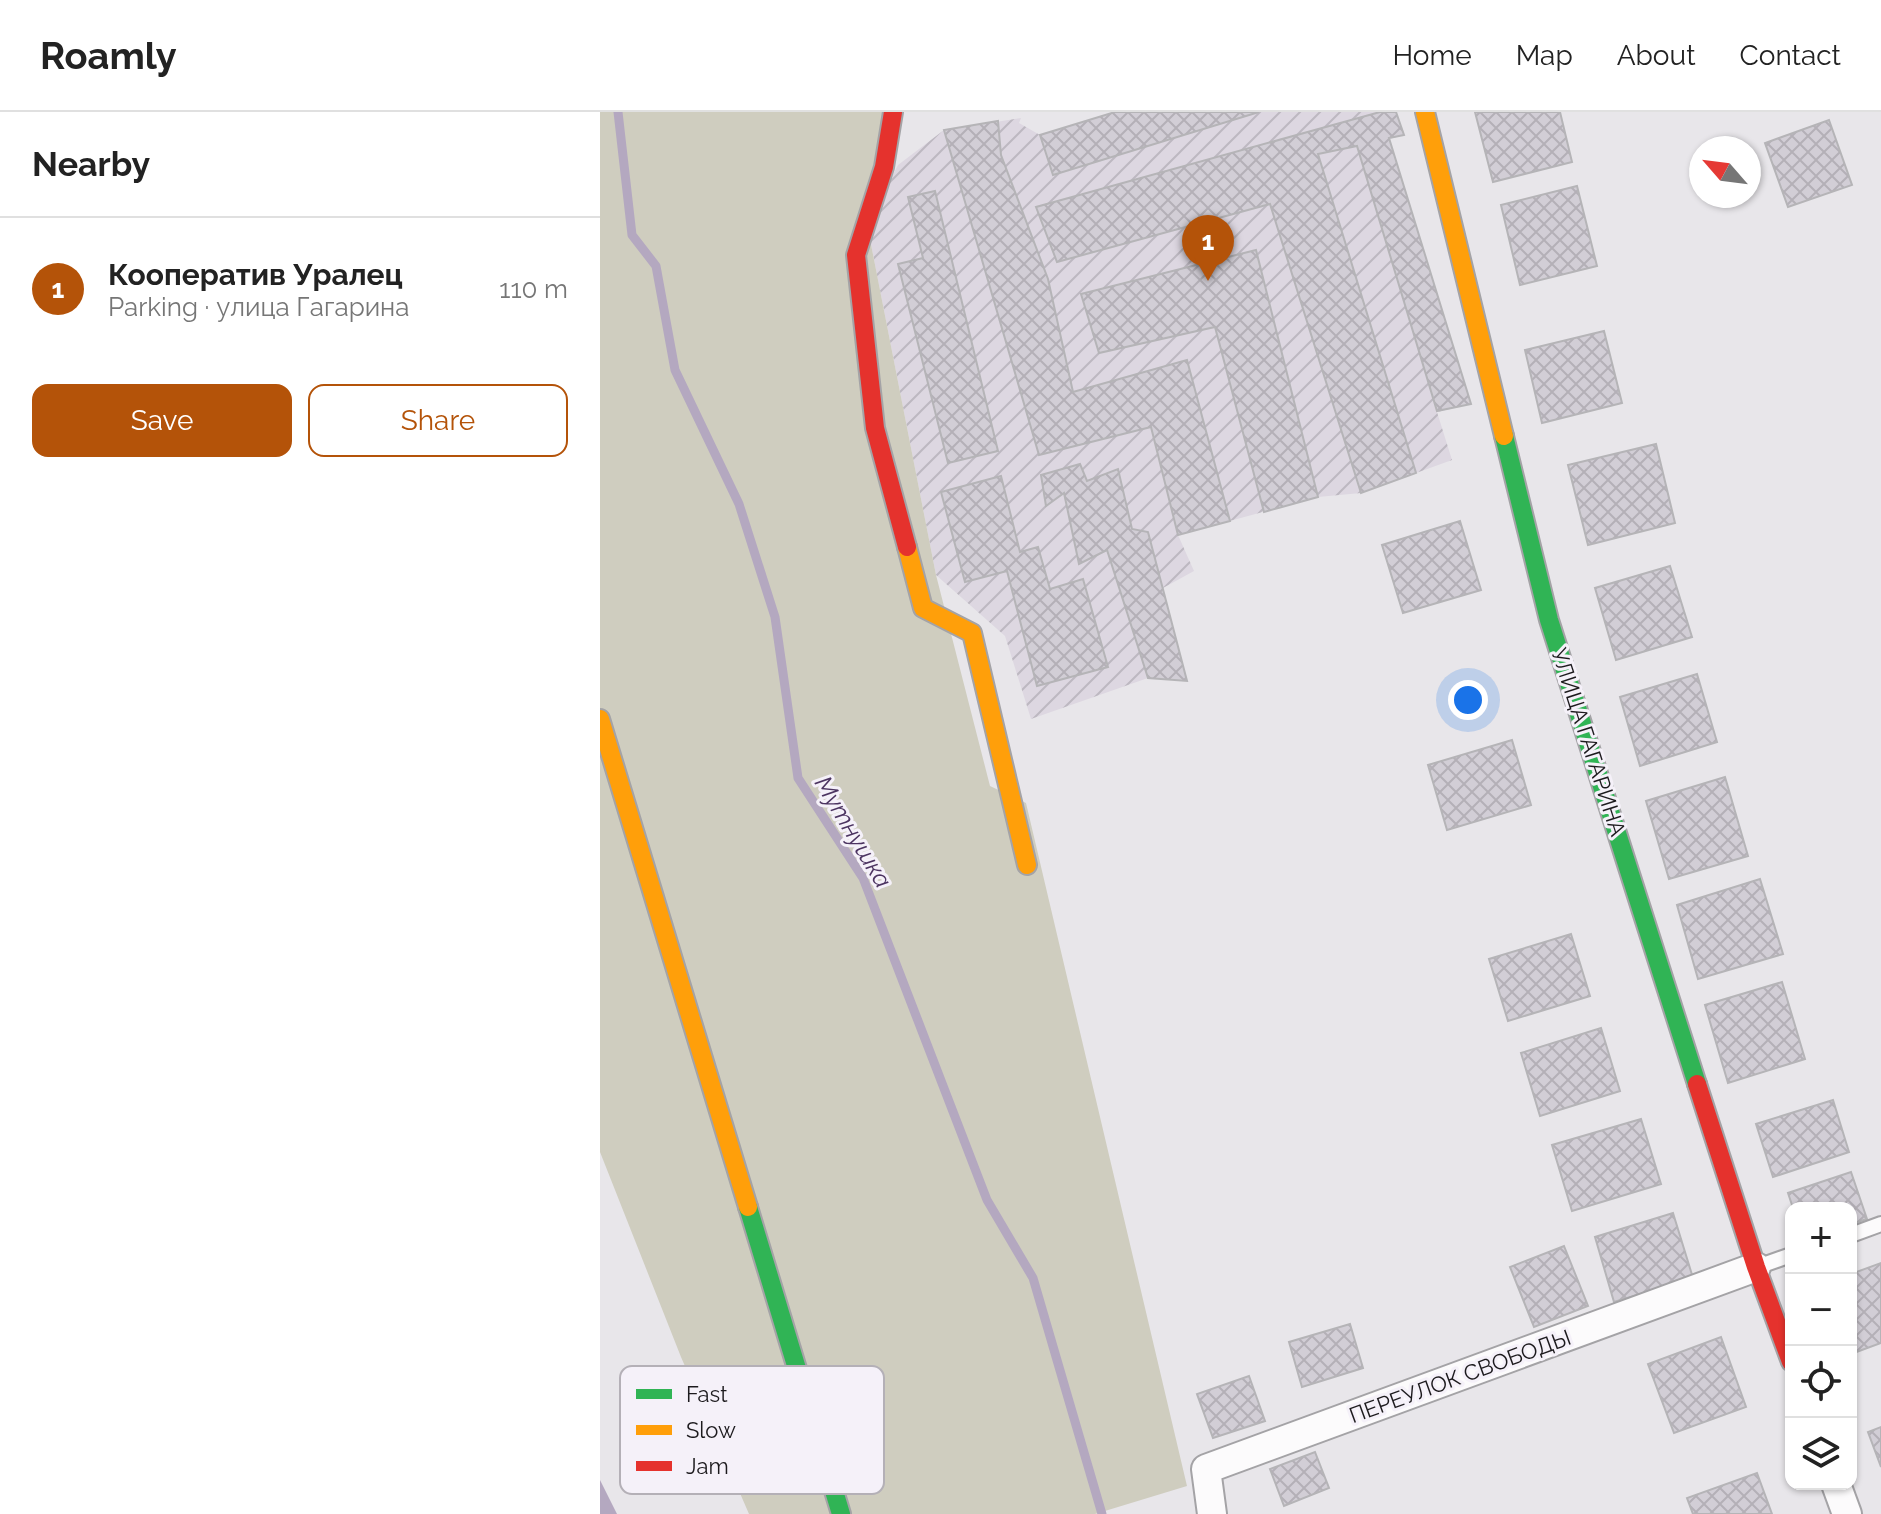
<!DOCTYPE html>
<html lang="en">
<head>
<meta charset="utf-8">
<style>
	:root { --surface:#fff; --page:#f2f2f2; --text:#222; --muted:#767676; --line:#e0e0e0; --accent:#b45309 }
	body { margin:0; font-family:Raleway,sans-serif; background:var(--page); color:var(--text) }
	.controls { position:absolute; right:24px; bottom:24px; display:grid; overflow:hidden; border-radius:16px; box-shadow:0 2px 6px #0004 }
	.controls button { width:72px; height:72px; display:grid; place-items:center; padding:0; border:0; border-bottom:2px solid var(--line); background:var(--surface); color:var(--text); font:40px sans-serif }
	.compass { position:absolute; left:1089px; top:24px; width:72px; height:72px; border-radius:50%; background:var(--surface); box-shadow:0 2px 6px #0004; rotate:298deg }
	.you { position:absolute; left:868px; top:588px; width:28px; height:28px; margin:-20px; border:6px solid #fff; border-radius:50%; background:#1a73e8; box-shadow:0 0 0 12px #1a73e833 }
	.badge { display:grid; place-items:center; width:52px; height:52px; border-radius:50%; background:var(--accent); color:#fff; font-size:26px; font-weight:700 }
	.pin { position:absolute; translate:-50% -66px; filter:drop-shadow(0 2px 4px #0008) }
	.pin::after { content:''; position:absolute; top:42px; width:28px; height:24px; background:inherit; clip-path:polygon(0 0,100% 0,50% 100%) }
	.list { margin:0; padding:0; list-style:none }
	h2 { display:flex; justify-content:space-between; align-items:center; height:104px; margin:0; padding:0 32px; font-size:34px }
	h2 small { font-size:26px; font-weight:400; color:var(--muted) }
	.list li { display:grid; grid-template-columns:52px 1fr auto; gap:24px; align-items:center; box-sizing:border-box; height:144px; padding:0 32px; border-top:2px solid var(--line) }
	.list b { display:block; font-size:30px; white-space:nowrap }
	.list p { margin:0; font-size:26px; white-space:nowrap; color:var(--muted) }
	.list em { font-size:26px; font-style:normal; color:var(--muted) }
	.actions { display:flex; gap:16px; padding:24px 32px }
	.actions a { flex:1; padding:18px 0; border:2px solid var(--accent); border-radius:16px; text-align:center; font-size:28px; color:var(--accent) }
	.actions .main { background:var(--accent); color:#fff }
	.icon { flex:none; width:44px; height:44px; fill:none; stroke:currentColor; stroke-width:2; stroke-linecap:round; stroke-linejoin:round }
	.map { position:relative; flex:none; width:1281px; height:1402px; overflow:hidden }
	header { display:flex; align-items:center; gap:48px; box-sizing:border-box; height:112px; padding:0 40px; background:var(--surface); border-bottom:2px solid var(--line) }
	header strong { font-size:38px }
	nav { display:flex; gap:44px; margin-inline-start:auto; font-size:28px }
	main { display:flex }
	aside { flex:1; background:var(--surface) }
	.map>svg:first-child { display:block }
</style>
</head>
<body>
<header>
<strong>Roamly</strong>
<nav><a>Home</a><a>Map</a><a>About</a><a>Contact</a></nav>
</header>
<main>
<aside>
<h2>Nearby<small></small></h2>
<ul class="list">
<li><span class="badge">1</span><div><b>Кооператив Уралец</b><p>Parking · улица Гагарина</p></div><em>110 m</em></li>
</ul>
<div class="actions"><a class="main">Save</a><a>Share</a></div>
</aside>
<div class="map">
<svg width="1281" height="1402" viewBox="0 0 1281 1402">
	<defs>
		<pattern id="industrial-furrows" width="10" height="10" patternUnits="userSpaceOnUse" patternTransform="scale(2)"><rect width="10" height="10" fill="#ddd7e1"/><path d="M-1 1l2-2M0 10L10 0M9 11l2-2" fill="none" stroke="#bdb8c1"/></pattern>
		<pattern id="building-cross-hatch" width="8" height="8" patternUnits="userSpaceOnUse" patternTransform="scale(2)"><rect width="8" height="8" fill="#d2ced6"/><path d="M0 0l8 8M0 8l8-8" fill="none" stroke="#b4b0b7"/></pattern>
	</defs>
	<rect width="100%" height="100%" fill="#e8e6ea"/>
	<path fill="url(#industrial-furrows)" d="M 515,0 L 796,0 L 804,23 L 789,27 L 871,292 L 837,300 L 852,348 L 761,381 L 718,385 L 578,423 L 594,459 L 563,476 L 587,569 L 548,566 L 431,607 L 405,524 L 336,463 L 267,112 L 298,53 L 344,18 L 421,6 L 419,11 L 440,23 Z"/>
	<path fill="#cfcdbf" d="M 0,0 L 287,0 L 267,112 L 336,463 L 390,674 L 426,691 L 587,1374 L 495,1402 L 149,1402 L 81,1245 L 0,1040 Z"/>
	<path fill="#b4a8c0" d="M 0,1368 L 17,1402 L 0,1402 Z"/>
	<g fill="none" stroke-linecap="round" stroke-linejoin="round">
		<path stroke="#b4a8c0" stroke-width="9" d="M 18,0 L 32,123 L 56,154 L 75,258 L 139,392 L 175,505 L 198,666 L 263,766 L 387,1088 L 433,1166 L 502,1402"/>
	</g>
	<g fill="url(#building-cross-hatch)" stroke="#b5b4b7" stroke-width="2">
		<path d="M 515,0 L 659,0 L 453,63 L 440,23 Z"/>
		<path d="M 780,0 L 796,0 L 804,23 L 789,26 L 871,292 L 837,299 L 757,34 L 718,42 L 816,361 L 761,381 L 670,92 L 457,150 L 436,95 Z"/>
		<path d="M 875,0 L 960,0 L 972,50 L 893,70 Z"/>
		<path d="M 1229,8 L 1252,73 L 1188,95 L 1165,31 Z"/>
		<path d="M 398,9 L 401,43 L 448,167 L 473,280 L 587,248 L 630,409 L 578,423 L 551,315 L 439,343 L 344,18 Z"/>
		<path d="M 977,74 L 997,154 L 920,173 L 901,93 Z"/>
		<path d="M 335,79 L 398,339 L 348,351 L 298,152 L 323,146 L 308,85 Z"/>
		<path d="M 656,138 L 718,385 L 664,400 L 615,215 L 499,241 L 481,182 Z"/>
		<path d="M 1004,219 L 1022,291 L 942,311 L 925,238 Z"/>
		<path d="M 1056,332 L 1075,411 L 988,433 L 968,353 Z"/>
		<path d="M 480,352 L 487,369 L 518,357 L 532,417 L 548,420 L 587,569 L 548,566 L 507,438 L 479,452 L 464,381 L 446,394 L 441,363 Z"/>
		<path d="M 401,364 L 420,440 L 438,435 L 450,477 L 483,467 L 508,555 L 437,574 L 407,459 L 365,470 L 341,380 Z"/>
		<path d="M 860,409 L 881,478 L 803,501 L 782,433 Z"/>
		<path d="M 1070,454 L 1092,525 L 1016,548 L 995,476 Z"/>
		<path d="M 1097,562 L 1117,630 L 1040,654 L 1020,585 Z"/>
		<path d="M 912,628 L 931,693 L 847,718 L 828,653 Z"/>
		<path d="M 1125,665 L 1148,744 L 1069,767 L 1046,689 Z"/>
		<path d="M 1160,767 L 1183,842 L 1098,867 L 1077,793 Z"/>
		<path d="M 971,822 L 990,884 L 908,909 L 889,847 Z"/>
		<path d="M 1182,870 L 1205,947 L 1128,971 L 1105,893 Z"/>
		<path d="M 1001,916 L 1020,979 L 940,1004 L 921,941 Z"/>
		<path d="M 1233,988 L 1249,1040 L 1173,1065 L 1156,1012 Z"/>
		<path d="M 1041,1007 L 1061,1072 L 972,1099 L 952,1033 Z"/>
		<path d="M 1251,1060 L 1267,1107 L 1251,1112 L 1251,1096 L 1193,1096 L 1188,1081 Z"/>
		<path d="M 1073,1101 L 1093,1166 L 1014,1190 L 995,1125 Z"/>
		<path d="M 964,1134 L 988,1194 L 934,1215 L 910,1155 Z"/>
		<path d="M 1281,1151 L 1281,1231 L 1251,1242 L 1251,1162 Z"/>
		<path d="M 750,1212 L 763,1256 L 702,1275 L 689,1230 Z"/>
		<path d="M 1121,1225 L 1146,1295 L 1074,1321 L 1048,1252 Z"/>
		<path d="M 649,1264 L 665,1309 L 613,1326 L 597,1282 Z"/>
		<path d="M 1281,1315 L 1281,1355 L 1268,1320 Z"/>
		<path d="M 715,1340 L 729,1376 L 684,1394 L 670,1357 Z"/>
		<path d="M 1157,1361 L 1172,1402 L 1093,1402 L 1087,1386 Z"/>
	</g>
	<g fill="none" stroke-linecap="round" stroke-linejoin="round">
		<defs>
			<g id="lane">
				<path d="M 1251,1123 L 1281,1112"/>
				<path d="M 1157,1155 L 1191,1143"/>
			</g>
			<g id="street">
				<path d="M 1236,1372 L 1247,1402"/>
				<path d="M 612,1402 L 606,1357 L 1156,1155"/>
			</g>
			<g id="fast">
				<path d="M 904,324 L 949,508 L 1097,972"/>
				<path d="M 148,1095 L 241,1402"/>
			</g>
			<g id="slow">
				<path d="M 825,0 L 904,324"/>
				<path d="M 307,435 L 323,496 L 372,521 L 427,753"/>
				<path d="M 0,607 L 148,1095"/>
			</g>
			<g id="jam">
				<path d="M 293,0 L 284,55 L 256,143 L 275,316 L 307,435"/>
				<path d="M 1097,972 L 1156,1155 L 1191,1250"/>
			</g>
		</defs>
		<use href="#lane" stroke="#a4a3a6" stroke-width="18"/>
		<use href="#street" stroke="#a4a3a6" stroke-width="32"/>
		<use href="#fast" stroke="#a4a3a6" stroke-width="22"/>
		<use href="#slow" stroke="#a4a3a6" stroke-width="22"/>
		<use href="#jam" stroke="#a4a3a6" stroke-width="22"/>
		<use href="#lane" stroke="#fcfbfc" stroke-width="14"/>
		<use href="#street" stroke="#fcfbfc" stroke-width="28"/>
		<use href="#fast" stroke="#30b455" stroke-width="18"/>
		<use href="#slow" stroke="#ff9f0a" stroke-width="18"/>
		<use href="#jam" stroke="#e5322d" stroke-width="18"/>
	</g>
	<g text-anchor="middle" stroke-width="6" stroke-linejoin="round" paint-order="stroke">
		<g font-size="22" fill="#1c1a1d" stroke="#f5f1f9">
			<text transform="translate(989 630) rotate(72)" y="8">УЛИЦА ГАГАРИНА</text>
			<text transform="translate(860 1264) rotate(-20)" y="8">ПЕРЕУЛОК СВОБОДЫ</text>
		</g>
		<g font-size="24" font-style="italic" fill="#4c3461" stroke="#f5f1f9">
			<text transform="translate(253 720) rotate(59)" y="8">Мутнушка</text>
		</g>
	</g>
	<rect x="20" y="1254" width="264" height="128" rx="12" fill="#f5f1f9" stroke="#b4b0b7" stroke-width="2"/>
	<rect x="36" y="1277" width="36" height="10" fill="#30b455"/>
	<rect x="36" y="1313" width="36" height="10" fill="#ff9f0a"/>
	<rect x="36" y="1349" width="36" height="10" fill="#e5322d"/>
	<g font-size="22" fill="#1c1a1d">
		<text x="86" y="1290">Fast</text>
		<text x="86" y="1326">Slow</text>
		<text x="86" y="1362">Jam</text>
	</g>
</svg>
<div class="controls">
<button>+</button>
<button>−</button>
<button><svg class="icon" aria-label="locate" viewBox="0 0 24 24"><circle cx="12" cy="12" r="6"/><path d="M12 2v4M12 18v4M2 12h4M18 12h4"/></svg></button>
<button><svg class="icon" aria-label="layers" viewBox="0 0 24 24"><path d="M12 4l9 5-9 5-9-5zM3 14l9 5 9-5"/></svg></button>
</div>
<svg class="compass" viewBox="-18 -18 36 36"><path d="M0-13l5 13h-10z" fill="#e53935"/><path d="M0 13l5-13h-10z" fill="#767676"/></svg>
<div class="you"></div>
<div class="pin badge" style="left:608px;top:169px">1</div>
</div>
</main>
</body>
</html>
